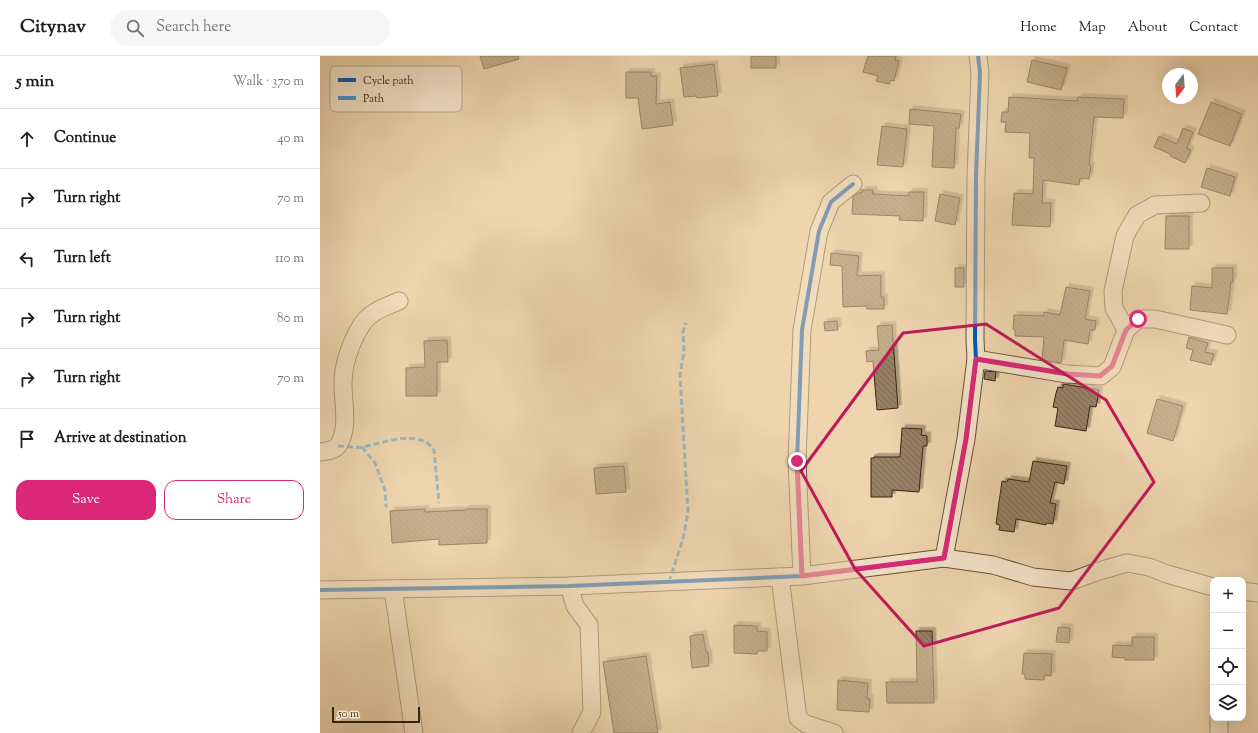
<!DOCTYPE html>
<html lang="en">
<head>
<meta charset="utf-8">
<style>
	:root { --surface:#fff; --page:#f6f6f6; --text:#202124; --muted:#757577; --line:#e0e0e0; --accent:#db2777 }
	body { margin:0; font-family:"Sorts Mill Goudy",serif; background:var(--page); color:var(--text) }
	.controls { position:absolute; right:12px; bottom:12px; display:grid; overflow:hidden; border-radius:8px; box-shadow:0 4px 16px #0002 }
	.controls button { width:36px; height:36px; display:grid; place-items:center; padding:0; border:0; border-bottom:1px solid var(--line); background:var(--surface); color:var(--text); font:20px sans-serif }
	.compass { position:absolute; left:842px; top:12px; width:36px; height:36px; border-radius:50%; background:var(--surface); box-shadow:0 4px 16px #0002; rotate:196deg }
	.scale { position:absolute; left:12px; bottom:10px; width:88px; box-sizing:border-box; padding-left:4px; border:2px solid #372514; border-top:0; font-size:11px; line-height:14px; white-space:nowrap; color:#372514; -webkit-text-stroke:3px #f4e4ca; paint-order:stroke }
	.stop { position:absolute; width:12px; height:12px; margin:-9px; border:3px solid #db2777; border-radius:50%; background:#fff }
	.stop.end { background:#db2777; border-color:#fff; box-shadow:0 1px 4px #0008 }
	.list { margin:0; padding:0; list-style:none }
	h2 { display:flex; justify-content:space-between; align-items:center; height:52px; margin:0; padding:0 16px; font-size:17px }
	h2 small { font-size:13px; font-weight:400; color:var(--muted) }
	.list li { display:grid; grid-template-columns:26px 1fr auto; gap:12px; align-items:center; box-sizing:border-box; height:60px; padding:0 16px; border-top:1px solid var(--line) }
	.list b { display:block; font-size:15px; white-space:nowrap }
	.list em { font-size:13px; font-style:normal; color:var(--muted) }
	.actions { display:flex; gap:8px; padding:12px 16px }
	.actions a { flex:1; padding:9px 0; border:1px solid var(--accent); border-radius:12px; text-align:center; font-size:14px; color:var(--accent) }
	.actions .main { background:var(--accent); color:#fff }
	.icon { flex:none; width:22px; height:22px; fill:none; stroke:currentColor; stroke-width:2; stroke-linecap:round; stroke-linejoin:round }
	.map { position:relative; flex:none; width:938px; height:677px; overflow:hidden }
	header { display:flex; align-items:center; gap:24px; box-sizing:border-box; height:56px; padding:0 20px; background:var(--surface); border-bottom:1px solid var(--line) }
	header strong { font-size:19px }
	nav { display:flex; gap:22px; margin-inline-start:auto; font-size:14px }
	.search { width:280px; height:36px; background:var(--page); display:flex; align-items:center; gap:10px; box-sizing:border-box; padding:0 14px; border-radius:22px; color:var(--muted); font-size:15px }
	main { display:flex }
	aside { flex:1; background:var(--surface) }
	.map>svg:first-child { display:block }
</style>
</head>
<body>
<header>
<strong>Citynav</strong>
<div class="search"><svg class="icon" aria-label="search" viewBox="0 0 24 24"><circle cx="10" cy="10" r="6"/><path d="M15 15l6 6"/></svg>Search here</div>
<nav><a>Home</a><a>Map</a><a>About</a><a>Contact</a></nav>
</header>
<main>
<aside>
<h2>5 min<small>Walk · 370 m</small></h2>
<ul class="list">
<li><svg class="icon" aria-label="ahead" viewBox="0 0 24 24"><path d="M12 20V5M6 11l6-6 6 6"/></svg><div><b>Continue</b></div><em>40 m</em></li>
<li><svg class="icon" aria-label="right" viewBox="0 0 24 24"><path d="M7 20v-9h11M14 6l5 5-5 5"/></svg><div><b>Turn right</b></div><em>70 m</em></li>
<li><svg class="icon" aria-label="left" viewBox="0 0 24 24"><path d="M17 20v-9H6M10 6l-5 5 5 5"/></svg><div><b>Turn left</b></div><em>110 m</em></li>
<li><svg class="icon" aria-label="right" viewBox="0 0 24 24"><path d="M7 20v-9h11M14 6l5 5-5 5"/></svg><div><b>Turn right</b></div><em>80 m</em></li>
<li><svg class="icon" aria-label="right" viewBox="0 0 24 24"><path d="M7 20v-9h11M14 6l5 5-5 5"/></svg><div><b>Turn right</b></div><em>70 m</em></li>
<li><svg class="icon" aria-label="arrive" viewBox="0 0 24 24"><path d="M6 21V4h12l-3 4 3 4H6"/></svg><div><b>Arrive at destination</b></div></li>
</ul>
<div class="actions"><a class="main">Save</a><a>Share</a></div>
</aside>
<div class="map">
<svg width="938" height="677" viewBox="0 0 938 677">
	<defs>
		<pattern id="building-back-hatch" width="6" height="6" patternUnits="userSpaceOnUse"><rect width="6" height="6" fill="#968164"/><path d="M-1 5l2 2M0 0l6 6M5-1l2 2" fill="none" stroke="#7b6951"/></pattern>
		<filter id="shadow"><feDropShadow dx="3.5" dy="-3.5" stdDeviation="0" flood-color="#0004"/></filter>
	</defs>
	<rect width="100%" height="100%" fill="#eed5ae"/>
	<filter id="stains"><feTurbulence type="fractalNoise" baseFrequency=".005" numOctaves="4"/><feColorMatrix values="0 0 0 0 .2 0 0 0 0 .09 0 0 0 0 .02 0 0 0 .5 -.17"/></filter>
	<radialGradient id="worn" r=".72"><stop offset=".6" stop-color="#630" stop-opacity="0"/><stop offset="1" stop-color="#630" stop-opacity=".3"/></radialGradient>
	<g fill="url(#building-back-hatch)" stroke="#372514" filter="url(#shadow)">
		<path d="M 160,0 L 198,0 L 199,3 L 164,13 Z"/>
		<rect x="431" y="0" width="25" height="12"/>
		<path d="M 548,0 L 576,0 L 575,4 L 579,5 L 574,25 L 571,24 L 569,28 L 556,25 L 558,20 L 543,16 Z"/>
		<path d="M 712,4 L 747,12 L 741,34 L 707,26 Z"/>
		<path d="M 394,8 L 398,40 L 377,42 L 377,40 L 364,41 L 360,12 Z"/>
		<path d="M 306,16 L 331,16 L 331,20 L 337,20 L 336,48 L 350,46 L 353,69 L 322,73 L 318,42 L 306,42 Z"/>
		<path d="M 689,41 L 757,45 L 758,41 L 804,43 L 803,62 L 774,61 L 769,109 L 771,110 L 769,123 L 760,122 L 759,129 L 723,124 L 722,147 L 731,147 L 730,171 L 692,169 L 694,137 L 713,138 L 714,102 L 709,102 L 710,77 L 685,76 L 686,66 L 681,66 L 682,56 L 688,56 Z"/>
		<path d="M 891,46 L 922,58 L 910,90 L 878,78 Z"/>
		<path d="M 590,53 L 641,58 L 639,72 L 636,72 L 634,112 L 612,111 L 614,70 L 589,68 Z"/>
		<path d="M 562,70 L 587,73 L 583,111 L 557,109 Z"/>
		<path d="M 863,72 L 873,76 L 867,92 L 871,94 L 865,107 L 850,100 L 850,98 L 834,91 L 839,80 L 857,88 Z"/>
		<path d="M 887,112 L 915,121 L 910,140 L 881,131 Z"/>
		<path d="M 542,134 L 553,134 L 553,138 L 588,140 L 589,136 L 604,136 L 603,165 L 579,164 L 580,160 L 532,158 L 533,141 L 538,137 L 542,137 Z"/>
		<path d="M 620,138 L 640,142 L 635,169 L 615,165 Z"/>
		<path d="M 846,160 L 869,160 L 869,193 L 845,193 Z"/>
		<path d="M 511,197 L 539,200 L 537,220 L 561,219 L 561,241 L 564,241 L 564,253 L 547,253 L 547,250 L 523,251 L 522,210 L 510,209 Z"/>
		<rect x="635" y="212" width="9" height="19"/>
		<path d="M 892,212 L 913,212 L 913,226 L 911,226 L 907,258 L 870,254 L 872,230 L 892,232 Z"/>
		<path d="M 746,231 L 770,235 L 765,263 L 776,265 L 775,274 L 770,274 L 768,288 L 744,284 L 741,307 L 722,304 L 724,281 L 695,280 L 695,274 L 693,273 L 694,259 L 724,260 L 724,256 L 740,259 Z"/>
		<path d="M 517,265 L 518,274 L 505,275 L 504,266 Z"/>
		<path d="M 572,269 L 578,352 L 557,354 L 553,305 L 547,306 L 546,295 L 559,294 L 557,270 Z"/>
		<path d="M 869,281 L 888,287 L 885,296 L 894,298 L 891,309 L 870,304 L 873,294 L 866,292 Z"/>
		<path d="M 127,284 L 128,306 L 117,306 L 117,340 L 86,340 L 86,312 L 105,311 L 104,285 Z"/>
		<path d="M 665,315 L 676,316 L 675,325 L 664,323 Z"/>
		<path d="M 743,328 L 779,334 L 776,351 L 770,350 L 766,375 L 735,370 L 738,352 L 733,351 L 736,337 L 738,331 L 743,332 Z"/>
		<path d="M 837,343 L 863,350 L 853,385 L 827,377 Z"/>
		<path d="M 582,372 L 602,373 L 601,379 L 607,380 L 607,390 L 603,390 L 599,436 L 572,434 L 572,441 L 551,441 L 551,402 L 554,402 L 554,401 L 580,401 Z"/>
		<path d="M 713,405 L 747,410 L 744,428 L 735,426 L 730,447 L 736,448 L 733,468 L 727,467 L 726,469 L 696,463 L 694,476 L 679,474 L 680,469 L 676,468 L 682,425 L 687,426 L 688,423 L 709,426 Z"/>
		<path d="M 304,410 L 306,436 L 276,438 L 274,412 Z"/>
		<path d="M 105,453 L 105,456 L 146,454 L 146,453 L 167,453 L 167,487 L 119,489 L 119,483 L 72,487 L 70,455 Z"/>
		<path d="M 414,569 L 437,570 L 437,575 L 447,576 L 447,595 L 437,595 L 437,598 L 414,597 Z"/>
		<path d="M 738,571 L 750,572 L 749,587 L 736,586 Z"/>
		<path d="M 596,575 L 612,575 L 614,647 L 567,647 L 566,626 L 597,626 Z"/>
		<path d="M 383,578 L 386,596 L 388,596 L 389,610 L 372,612 L 370,595 L 371,594 L 370,580 Z"/>
		<path d="M 812,581 L 834,581 L 834,604 L 805,604 L 805,602 L 792,601 L 793,589 L 812,590 Z"/>
		<path d="M 704,597 L 732,598 L 731,620 L 725,619 L 724,624 L 705,623 L 705,618 L 702,618 Z"/>
		<path d="M 326,600 L 338,677 L 294,677 L 283,606 Z"/>
		<path d="M 518,624 L 548,627 L 547,642 L 550,643 L 549,656 L 517,654 Z"/>
	</g>
	<g fill="none" stroke-linecap="round" stroke-linejoin="round">
		<defs>
			<g id="minor">
				<path d="M 806,274 L 794,252 L 793,235 L 805,180 L 817,159 L 835,149 L 881,147"/>
				<path d="M 656,303 L 747,318 L 781,320 L 792,311 L 806,274 L 818,263 L 835,263 L 907,279"/>
				<path d="M 0,396 C 7,395 15,395 19,388 C 29,371 23,347 23,328 C 23,308 31,286 41,270 C 49,256 65,251 79,245"/>
				<path d="M 624,502 L 673,509 L 713,521 L 751,525 L 779,515 L 807,507 L 829,511 L 847,518 L 893,531"/>
				<path d="M 482,520 L 477,405 L 482,274 L 499,175 L 511,146 L 533,128"/>
				<path d="M 460,521 L 478,662 L 486,668 L 514,677"/>
				<path d="M 249,530 L 255,550 L 269,569 L 272,656 L 261,677"/>
				<path d="M 73,533 L 94,677"/>
				<path d="M 0,534 L 249,530 L 482,520 L 624,502 L 646,383 L 656,303 L 655,284 L 656,120 L 660,17 L 658,0"/>
				<path d="M 923,535 L 938,537"/>
				<path d="M 899,677 L 899,662"/>
			</g>
		</defs>
		<use href="#minor" stroke="#65513a" stroke-width="19"/>
		<use href="#minor" stroke="#f4e4ca" stroke-width="17"/>
		<g stroke="#3e95d3" stroke-width="3" stroke-dasharray="6 3" stroke-linecap="butt">
			<path d="M 18,390 C 26,390 36,392 43,391 C 63,387 100,372 114,394 L 119,447"/>
			<path d="M 42,391 L 55,407 L 65,434 L 66,451"/>
			<path d="M 349,526 L 363,483 L 368,456 L 360,319 L 364,295 L 363,276 L 366,267"/>
		</g>
		<defs>
			<g id="cycleway">
				<path d="M 482,520 L 477,405 L 482,274 L 499,175 L 511,146 L 533,128"/>
				<path d="M 0,534 L 249,530 L 482,520 L 624,502 L 646,383 L 656,303 L 655,284 L 656,120 L 660,17 L 658,0"/>
			</g>
		</defs>
		<use href="#cycleway" stroke="#f4e4ca" stroke-width="6"/>
		<use href="#cycleway" stroke="#0057b8" stroke-width="4"/>
	</g>
	<g fill="none" stroke-linecap="round" stroke-linejoin="round">
		<path stroke="#db2777" stroke-width="5" d="M 477,405 L 482,520 L 624,502 L 646,383 L 656,303 L 748,318 L 780,320 L 792,310 L 806,274 L 818,263"/>
	</g>
	<path d="M0 0H938V677H0ZM 666,268 L 786,344 L 834,426 L 739,552 L 604,590 L 535,513 L 481,415 L 583,277 Z" fill="#eed5ae" fill-opacity=".55" fill-rule="evenodd"/>
	<path fill="none" stroke="#c2185b" stroke-width="3" stroke-linejoin="round" d="M 666,268 L 786,344 L 834,426 L 739,552 L 604,590 L 535,513 L 481,415 L 583,277 Z"/>
	<rect x="10" y="10" width="132" height="46" rx="6" fill="#f4e4ca" stroke="#bbab93" stroke-width="1"/>
	<rect x="18" y="22" width="18" height="4" fill="#0057b8"/>
	<rect x="18" y="40" width="18" height="4" fill="#3e95d3"/>
	<g font-size="11" fill="#372514">
		<text x="43" y="28">Cycle path</text>
		<text x="43" y="46">Path</text>
	</g>
	<rect width="100%" height="100%" filter="url(#stains)"/>
	<rect width="100%" height="100%" fill="url(#worn)"/>
</svg>
<div class="controls">
<button>+</button>
<button>−</button>
<button><svg class="icon" aria-label="locate" viewBox="0 0 24 24"><circle cx="12" cy="12" r="6"/><path d="M12 2v4M12 18v4M2 12h4M18 12h4"/></svg></button>
<button><svg class="icon" aria-label="layers" viewBox="0 0 24 24"><path d="M12 4l9 5-9 5-9-5zM3 14l9 5 9-5"/></svg></button>
</div>
<svg class="compass" viewBox="-18 -18 36 36"><path d="M0-13l5 13h-10z" fill="#e53935"/><path d="M0 13l5-13h-10z" fill="#757577"/></svg>
<div class="scale">50 m</div>
<div class="stop" style="left:818px;top:263px"></div>
<div class="stop end" style="left:477px;top:405px"></div>
</div>
</main>
</body>
</html>
